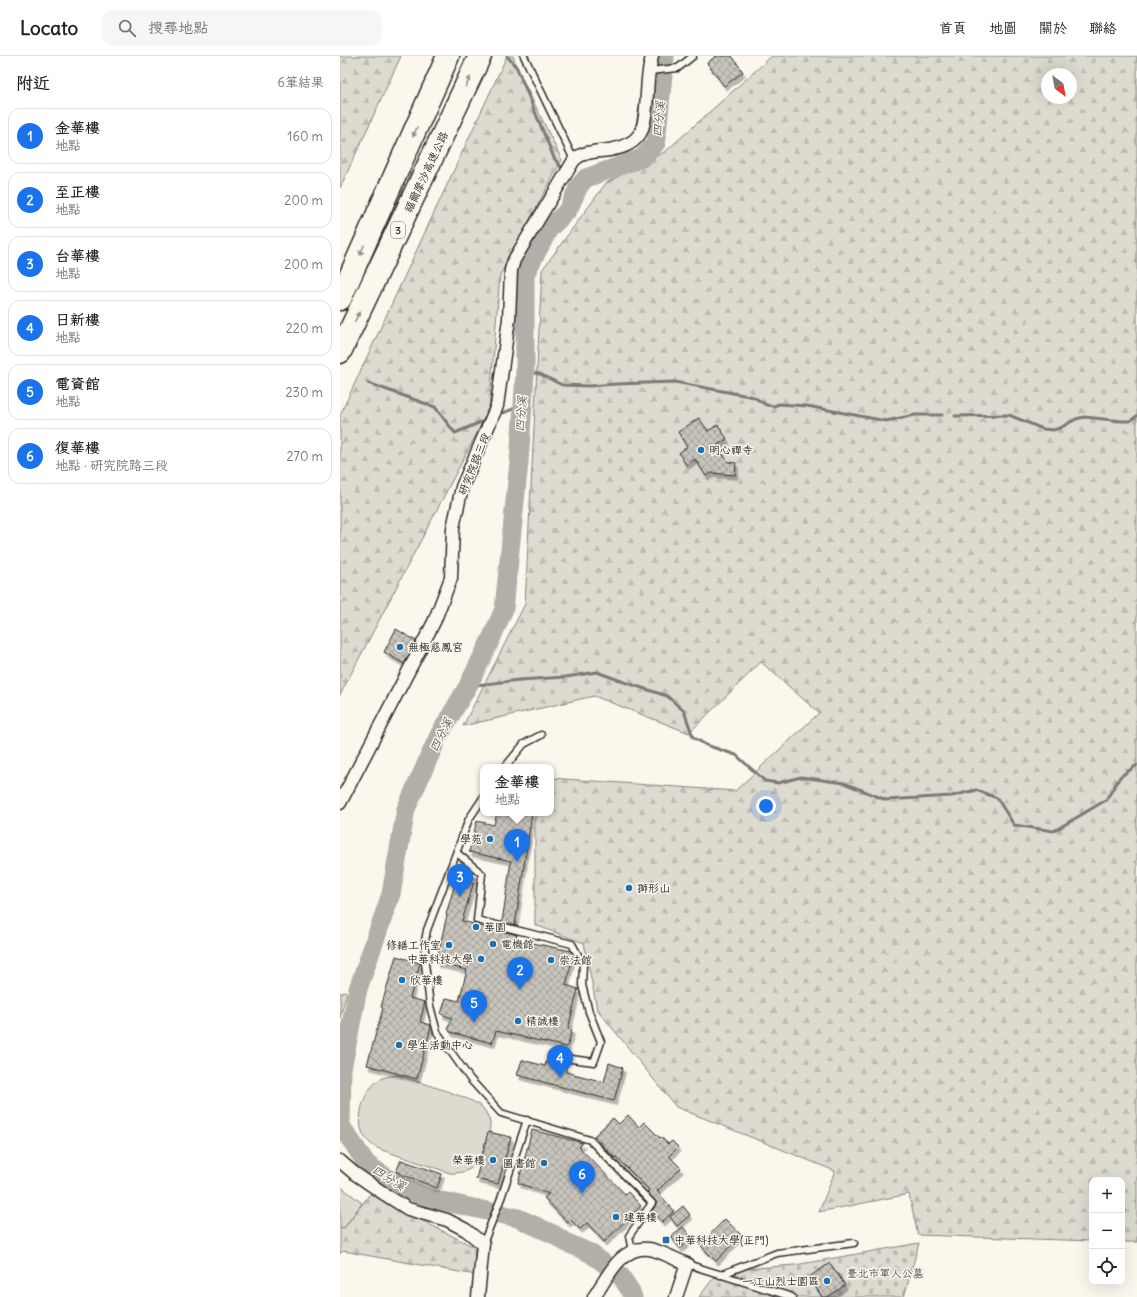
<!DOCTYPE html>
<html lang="zh-TW">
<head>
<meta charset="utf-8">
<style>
	:root { --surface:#fff; --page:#f6f6f6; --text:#222; --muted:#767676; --line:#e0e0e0; --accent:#1a73e8 }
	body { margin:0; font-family:Delius,"LXGW WenKai TC",sans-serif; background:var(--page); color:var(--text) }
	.controls { position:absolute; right:12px; bottom:12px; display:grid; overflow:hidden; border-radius:8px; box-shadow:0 4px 16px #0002 }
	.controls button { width:36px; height:36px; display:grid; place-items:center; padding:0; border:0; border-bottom:1px solid var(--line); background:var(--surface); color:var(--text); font:20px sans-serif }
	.compass { position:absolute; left:701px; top:12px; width:36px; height:36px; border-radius:50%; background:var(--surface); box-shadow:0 4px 16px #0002; rotate:148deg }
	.you { position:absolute; left:426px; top:750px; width:14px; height:14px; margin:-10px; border:3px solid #fff; border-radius:50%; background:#1a73e8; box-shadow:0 0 0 6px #1a73e833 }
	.badge { display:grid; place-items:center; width:26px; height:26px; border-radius:50%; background:var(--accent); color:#fff; font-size:13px; font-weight:700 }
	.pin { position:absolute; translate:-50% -33px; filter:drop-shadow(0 1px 2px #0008) }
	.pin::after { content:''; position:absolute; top:21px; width:14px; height:12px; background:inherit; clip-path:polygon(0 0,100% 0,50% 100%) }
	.popup { position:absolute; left:140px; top:708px; width:74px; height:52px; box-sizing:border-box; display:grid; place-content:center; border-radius:8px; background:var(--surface); filter:drop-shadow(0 1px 3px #0005); font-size:13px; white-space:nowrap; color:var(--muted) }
	.popup b { font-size:15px; color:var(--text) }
	.popup::after { content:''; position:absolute; left:50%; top:100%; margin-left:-8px; border:8px solid transparent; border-top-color:var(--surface) }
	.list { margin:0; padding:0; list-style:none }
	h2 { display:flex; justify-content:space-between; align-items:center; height:52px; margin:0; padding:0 16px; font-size:17px }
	h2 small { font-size:13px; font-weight:400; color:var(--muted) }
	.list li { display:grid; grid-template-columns:26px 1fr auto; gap:12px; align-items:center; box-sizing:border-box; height:56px; margin:0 8px 8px; padding:0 8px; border:1px solid var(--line); border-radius:12px }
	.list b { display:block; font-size:15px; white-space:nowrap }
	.list p { margin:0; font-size:13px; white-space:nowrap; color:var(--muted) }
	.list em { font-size:13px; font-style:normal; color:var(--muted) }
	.icon { flex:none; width:22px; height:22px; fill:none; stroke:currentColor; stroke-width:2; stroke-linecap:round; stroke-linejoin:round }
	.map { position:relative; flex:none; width:797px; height:1241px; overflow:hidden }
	header { display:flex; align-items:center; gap:24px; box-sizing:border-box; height:56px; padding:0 20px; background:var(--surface); border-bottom:1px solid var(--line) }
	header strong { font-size:19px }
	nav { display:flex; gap:22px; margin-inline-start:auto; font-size:14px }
	.search { width:280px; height:36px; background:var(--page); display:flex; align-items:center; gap:10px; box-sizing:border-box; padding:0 14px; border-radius:12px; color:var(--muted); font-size:15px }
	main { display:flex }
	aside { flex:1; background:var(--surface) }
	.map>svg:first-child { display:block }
</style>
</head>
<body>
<header>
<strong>Locato</strong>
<div class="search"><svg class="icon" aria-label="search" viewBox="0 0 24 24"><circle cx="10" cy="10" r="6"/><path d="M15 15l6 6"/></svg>搜尋地點</div>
<nav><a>首頁</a><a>地圖</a><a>關於</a><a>聯絡</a></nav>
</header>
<main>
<aside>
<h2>附近<small>6筆結果</small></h2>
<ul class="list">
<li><span class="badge">1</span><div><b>金華樓</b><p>地點</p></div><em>160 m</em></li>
<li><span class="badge">2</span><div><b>至正樓</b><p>地點</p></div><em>200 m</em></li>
<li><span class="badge">3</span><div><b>台華樓</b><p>地點</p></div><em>200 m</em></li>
<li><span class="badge">4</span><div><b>日新樓</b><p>地點</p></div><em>220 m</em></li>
<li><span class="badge">5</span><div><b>電資館</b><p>地點</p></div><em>230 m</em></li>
<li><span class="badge">6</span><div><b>復華樓</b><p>地點 · 研究院路三段</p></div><em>270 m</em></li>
</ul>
</aside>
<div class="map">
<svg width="797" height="1241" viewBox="0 0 797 1241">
	<defs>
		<pattern id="grass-dots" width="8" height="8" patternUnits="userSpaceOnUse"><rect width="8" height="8" fill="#dddad0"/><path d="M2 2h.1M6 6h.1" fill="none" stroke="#bebbb3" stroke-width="1.8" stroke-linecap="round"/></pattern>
		<pattern id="forest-firs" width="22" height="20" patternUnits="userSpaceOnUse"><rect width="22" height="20" fill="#dddad0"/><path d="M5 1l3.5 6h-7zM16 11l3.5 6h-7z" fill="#bebbb3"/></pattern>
		<pattern id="cemetery-stones" width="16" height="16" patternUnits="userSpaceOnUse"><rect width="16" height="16" fill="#dddad0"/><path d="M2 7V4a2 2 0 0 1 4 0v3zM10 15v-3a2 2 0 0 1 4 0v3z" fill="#bebbb3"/></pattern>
		<pattern id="building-cross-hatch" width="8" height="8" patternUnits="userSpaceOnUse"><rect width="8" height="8" fill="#c7c4bc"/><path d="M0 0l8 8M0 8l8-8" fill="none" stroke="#a29f99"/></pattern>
		<filter id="shadow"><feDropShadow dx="2.5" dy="4.5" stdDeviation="0" flood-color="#0004"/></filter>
	</defs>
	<rect width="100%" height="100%" fill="#fbf7ec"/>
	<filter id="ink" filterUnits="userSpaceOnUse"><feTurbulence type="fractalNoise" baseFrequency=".025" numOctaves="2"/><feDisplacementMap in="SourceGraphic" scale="8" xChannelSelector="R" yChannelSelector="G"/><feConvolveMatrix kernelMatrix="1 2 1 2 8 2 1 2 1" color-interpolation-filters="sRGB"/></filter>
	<g filter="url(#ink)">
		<path fill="url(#grass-dots)" stroke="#84827e" d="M 7,936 L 0,962 L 0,937 Z"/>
		<g fill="url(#forest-firs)" stroke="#84827e" fill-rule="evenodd">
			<path d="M 0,0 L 61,0 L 0,132 Z"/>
			<path d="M 167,0 L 173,0 L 177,12 L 222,104 L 160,219 L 149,354 L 0,639 L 0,359 Z"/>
			<path d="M 432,0 L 797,0 L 797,1186 L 782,1186 L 782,1124 L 752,1124 L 752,1185 L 578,1179 L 569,1138 L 479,1156 L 495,1115 L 336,1051 L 257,953 L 244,887 L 195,869 L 195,757 L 211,757 L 211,722 L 395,735 L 479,657 L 421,606 L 349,677 L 254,640 L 123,670 L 185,548 L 202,214 L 266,127 L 326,95 ZM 707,18 L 731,18 L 731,42 L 707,42 Z"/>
			<path d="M 30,1138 L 134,1191 L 136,1219 L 3,1195 L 0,1198 L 0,1171 L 4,1172 Z"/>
		</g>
		<path fill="url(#cemetery-stones)" stroke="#84827e" d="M 579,1187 L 564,1241 L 359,1241 L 379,1215 L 455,1209 Z"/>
		<g fill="#dddad0" stroke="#84827e">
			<path d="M 58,1019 C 74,1025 135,1042 143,1052 C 146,1056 149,1062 150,1066 C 151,1074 144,1091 142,1099 C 138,1112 123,1118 110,1117 L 42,1094 C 34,1091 27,1086 23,1078 C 15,1060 25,1028 45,1021 C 49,1020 54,1020 58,1019 Z"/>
			<path d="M 0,1130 L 22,1147 L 4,1172 L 0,1171 Z"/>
		</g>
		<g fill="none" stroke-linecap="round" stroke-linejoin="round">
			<g stroke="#7b7a75" stroke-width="3">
				<path d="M 167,0 L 177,12 L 214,102 L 221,111"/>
				<path d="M 236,125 L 239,130"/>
				<path d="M 185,316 L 200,318 L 222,329 L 250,330 L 276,328 L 335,326 L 414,341 L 426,349 L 434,350 L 439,348 L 467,350 L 546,365 L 575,359 L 602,359"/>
				<path d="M 28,327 L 95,351 L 115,377 L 141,366"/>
				<path d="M 163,357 L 183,349"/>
				<path d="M 615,360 L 669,359 L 703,373 L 713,374 L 720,372 L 736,363 L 744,361 L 782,365 L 790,365 L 797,360"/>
				<path d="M 128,630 L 179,624 L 226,621 L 257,616 L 284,626 L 327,640 L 344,655 L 353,681 L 366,689 L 396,699 L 425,725 L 438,727 L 461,721 L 504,727 L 546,744 L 612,740 L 636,734 L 657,742 L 674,769 L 714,775 L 766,744 L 780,721 L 797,709"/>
			</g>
			<path stroke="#b1afa7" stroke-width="19" d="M 293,1241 L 290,1234 L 280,1219 L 250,1197 L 225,1186 L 215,1179 L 178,1162 L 88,1142 L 61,1131 L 27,1108 L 1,1070 L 2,1013 L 18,933 L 51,838 L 66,753 L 99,679 L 128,630 L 152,581 L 164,553 L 179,406 L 183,349 L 185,316 L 185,218 L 209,173 L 228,154 L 239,130 L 246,122 L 302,102 L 316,87 L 325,0"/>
		</g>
		<g fill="url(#building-cross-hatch)" stroke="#2b2b2b" filter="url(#shadow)">
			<path d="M 376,0 L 392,0 L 403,16 L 384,30 L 367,7 Z"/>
			<path d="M 359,362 L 368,375 L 378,369 L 387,383 L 377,389 L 388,406 L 396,407 L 395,419 L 371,417 L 366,420 L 355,403 L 346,409 L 339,397 L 347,391 L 338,376 Z"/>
			<path d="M 56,573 L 76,585 L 64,608 L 44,596 Z"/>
			<path d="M 157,757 L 192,757 L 175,869 L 162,866 L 171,805 L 129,796 L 137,765 L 154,769 Z"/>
			<path d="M 118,818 L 135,822 L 122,865 L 177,879 L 176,884 L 193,888 L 193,887 L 231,895 L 233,900 L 226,929 L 238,933 L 228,973 L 232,974 L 227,991 L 156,975 L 152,987 L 110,976 L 108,972 L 112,962 L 101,958 L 106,942 L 119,945 L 127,914 L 96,907 L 107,859 L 106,858 Z"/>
			<path d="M 56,900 L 80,907 L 70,942 L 85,946 L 80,966 L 90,969 L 91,971 L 77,1023 L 27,1009 L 43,952 L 41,951 Z"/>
			<path d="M 182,1004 L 205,1010 L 206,1005 L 226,1011 L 226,1016 L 264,1026 L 269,1007 L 283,1012 L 274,1045 L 177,1019 Z"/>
			<path d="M 288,1059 L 299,1071 L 304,1066 L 320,1082 L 321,1081 L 328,1088 L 332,1085 L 338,1091 L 329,1100 L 341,1112 L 317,1135 L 334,1155 L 322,1166 L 312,1155 L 316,1149 L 316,1146 L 307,1136 L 309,1134 L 276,1101 L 275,1102 L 254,1080 L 273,1062 L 279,1068 Z"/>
			<path d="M 192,1074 L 243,1087 L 239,1091 L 285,1138 L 288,1136 L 301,1150 L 264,1186 L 247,1167 L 240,1173 L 231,1164 L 228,1167 L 204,1142 L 209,1138 L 178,1127 Z"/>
			<path d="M 148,1076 L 171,1081 L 158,1128 L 136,1123 Z"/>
			<path d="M 61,1104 L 102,1118 L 97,1132 L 56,1116 Z"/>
			<path d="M 343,1150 L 350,1159 L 337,1170 L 330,1161 Z"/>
			<path d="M 385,1163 L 401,1179 L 376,1205 L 360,1189 Z"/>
			<path d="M 343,1171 L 352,1182 L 340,1192 L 331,1181 Z"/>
			<path d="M 490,1207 L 505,1229 L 488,1241 L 482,1241 L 469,1221 Z"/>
		</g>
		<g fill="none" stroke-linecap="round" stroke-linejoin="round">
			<defs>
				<g id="lane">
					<path d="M 184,0 L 234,104"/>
					<path d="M 309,15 L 338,12 L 353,0"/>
					<path d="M 165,711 L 184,688 L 201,679"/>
					<path d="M 143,742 L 129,763 L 87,874 L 85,885 L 85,907 L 90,950 L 97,976 L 130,1023 L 161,1057 L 250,1084 L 312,1147 L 289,1180 L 292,1195"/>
					<path d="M 117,797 L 142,818 L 137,864 L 232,888 L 243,908 L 242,929 L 249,956 L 261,986 L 254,1006 L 231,1003"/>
					<path d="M 143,1188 L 161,1142 L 187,1064"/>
					<path d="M 347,1208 L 452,1241"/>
					<path d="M 380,1219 L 437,1197 L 514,1187"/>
				</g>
				<g id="street">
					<path d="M 0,747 L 94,566 L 111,522 L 113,472 L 122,431 L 157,350 L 169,263 L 171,214 L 174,204 L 234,104 C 243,95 257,96 269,94 C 280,92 292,89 299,79 C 308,66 306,32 309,15 C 310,10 311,5 312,0"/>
					<path d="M 0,1105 L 14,1117 L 46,1139 L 68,1153 L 107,1164 L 126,1174 L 143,1188 L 138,1241"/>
					<path d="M 254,1241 C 267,1222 281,1189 309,1193 C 318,1194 337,1204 347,1208 L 336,1241"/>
				</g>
				<g id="highway">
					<path d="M 0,243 L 108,0"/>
					<path d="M 0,296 L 140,0"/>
				</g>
			</defs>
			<use href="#lane" stroke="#2b2b2b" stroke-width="9"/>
			<use href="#street" stroke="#2b2b2b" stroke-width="15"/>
			<use href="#highway" stroke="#2b2b2b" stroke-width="25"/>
			<use href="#lane" stroke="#fbf7ec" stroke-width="6"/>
			<use href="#street" stroke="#fbf7ec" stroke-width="12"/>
			<use href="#highway" stroke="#fbf7ec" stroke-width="22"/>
		</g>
		<defs><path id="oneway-solid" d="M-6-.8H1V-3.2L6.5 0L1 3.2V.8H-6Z"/></defs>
		<g fill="#93918c">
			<use href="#oneway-solid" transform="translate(128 26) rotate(-65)"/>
			<use href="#oneway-solid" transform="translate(75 76) rotate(114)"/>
			<use href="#oneway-solid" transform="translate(22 194) rotate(114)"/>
			<use href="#oneway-solid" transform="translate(17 261) rotate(-65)"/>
		</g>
	</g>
	<g fill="#1f6fb2" stroke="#fbf7ec" stroke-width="1.5">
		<circle cx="361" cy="394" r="4"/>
		<circle cx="60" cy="591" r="4"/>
		<circle cx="150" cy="783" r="4"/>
		<circle cx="289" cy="832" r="4"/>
		<circle cx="136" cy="871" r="4"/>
		<circle cx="153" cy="888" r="4"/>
		<circle cx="109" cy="889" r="4"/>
		<circle cx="141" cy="903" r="4"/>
		<circle cx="211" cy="904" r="4"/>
		<circle cx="62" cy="924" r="4"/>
		<circle cx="178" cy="965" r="4"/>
		<circle cx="59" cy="989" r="4"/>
		<circle cx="153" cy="1104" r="4"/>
		<circle cx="204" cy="1107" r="4"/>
		<circle cx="276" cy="1161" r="4"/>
		<rect x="322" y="1180" width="8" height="8" rx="2"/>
		<circle cx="487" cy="1225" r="4"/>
	</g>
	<g text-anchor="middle" stroke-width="3" stroke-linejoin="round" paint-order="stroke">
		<rect fill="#fbf7ec" stroke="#696865" stroke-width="1" x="51" y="166" width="14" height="16" rx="3"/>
		<g font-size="10" font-weight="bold" fill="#2b2b2b">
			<text x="58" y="178">3</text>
		</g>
		<g font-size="11" fill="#2b2b2b" stroke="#fbf7ec">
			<text transform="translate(86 116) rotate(-65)" y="4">福爾摩沙高速公路</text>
			<text transform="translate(134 408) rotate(-68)" y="4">研究院路三段</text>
		</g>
		<g font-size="11" fill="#2b2b2b" stroke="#fbf7ec" text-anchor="start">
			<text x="369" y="398">明心禪寺</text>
			<text x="68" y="595">無極慈鳳宮</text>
			<text x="142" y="787" text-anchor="end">學苑</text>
			<text x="297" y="836">獅形山</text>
			<text x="144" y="875">華園</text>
			<text x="161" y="892">電機館</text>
			<text x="101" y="893" text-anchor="end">修繕工作室</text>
			<text x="133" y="907" text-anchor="end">中華科技大學</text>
			<text x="219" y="908">崇法館</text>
			<text x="70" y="928">欣華樓</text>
			<text x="186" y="969">精誠樓</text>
			<text x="67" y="993">學生活動中心</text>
			<text x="145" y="1108" text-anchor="end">榮華樓</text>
			<text x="196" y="1111" text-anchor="end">圖書館</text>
			<text x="284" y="1165">建華樓</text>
			<text x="334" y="1188">中華科技大學(正門)</text>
			<text x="479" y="1229" text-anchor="end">一江山烈士園區</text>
		</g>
		<g font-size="11" fill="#585754" stroke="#fbf7ec">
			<text x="545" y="1221">臺北市軍人公墓</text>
		</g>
		<g font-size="12" font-style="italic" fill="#5a5956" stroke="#fbf7ec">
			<text transform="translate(319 63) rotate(-84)" y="4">四分溪</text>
			<text transform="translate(181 358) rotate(-86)" y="4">四分溪</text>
			<text transform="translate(101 679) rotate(-63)" y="4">四分溪</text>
			<text transform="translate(49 1122) rotate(32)" y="4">四分溪</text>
		</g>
	</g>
</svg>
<div class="controls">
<button>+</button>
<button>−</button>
<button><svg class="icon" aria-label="locate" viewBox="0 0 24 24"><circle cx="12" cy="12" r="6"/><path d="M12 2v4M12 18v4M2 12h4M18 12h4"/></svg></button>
</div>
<svg class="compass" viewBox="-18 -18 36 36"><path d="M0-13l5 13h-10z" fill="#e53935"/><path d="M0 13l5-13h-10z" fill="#767676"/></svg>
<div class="you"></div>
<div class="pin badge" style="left:177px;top:806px">1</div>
<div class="popup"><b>金華樓</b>地點</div>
<div class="pin badge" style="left:180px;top:934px">2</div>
<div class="pin badge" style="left:120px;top:841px">3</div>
<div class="pin badge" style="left:220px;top:1022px">4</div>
<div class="pin badge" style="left:134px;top:967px">5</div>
<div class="pin badge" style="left:242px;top:1138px">6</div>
</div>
</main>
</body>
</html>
